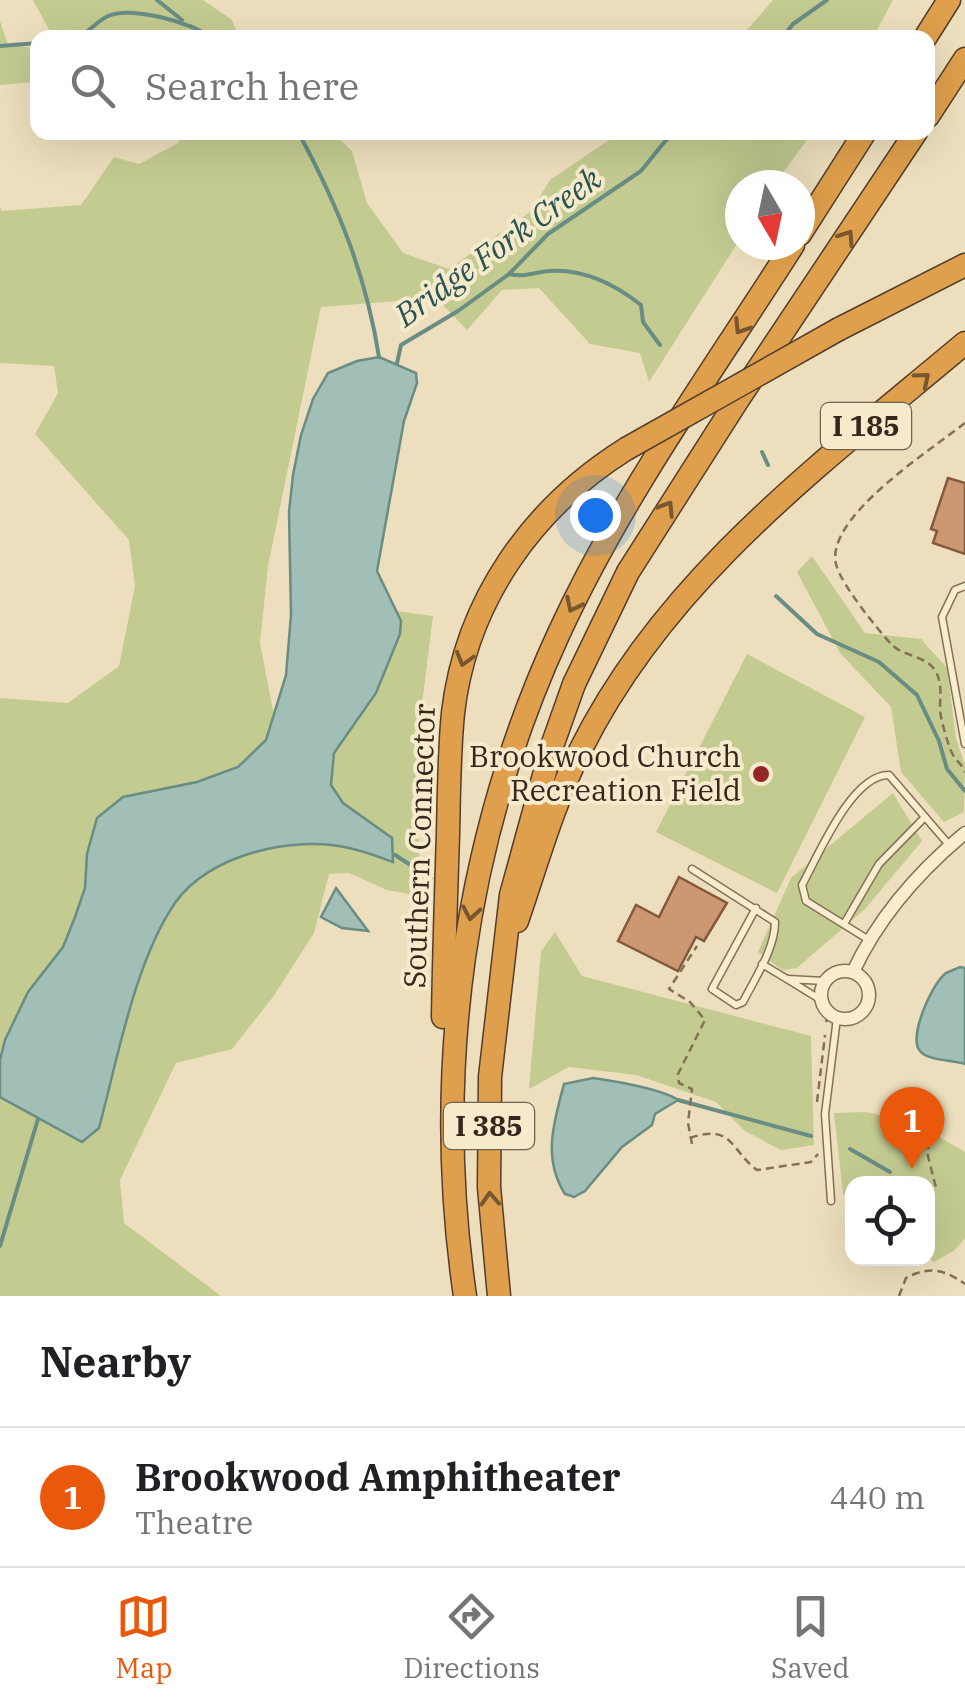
<!DOCTYPE html>
<html lang="en">
<head>
<meta charset="utf-8">
<style>
	:root { --surface:#fff; --page:#f2f2f2; --text:#202124; --muted:#757577; --line:#e0e0e0; --accent:#ea580c }
	body { margin:0; font-family:"IBM Plex Serif",serif; background:var(--page); color:var(--text) }
	.controls { position:absolute; right:30px; bottom:30px; display:grid; overflow:hidden; border-radius:20px; box-shadow:0 10px 40px #0002 }
	.controls button { width:90px; height:90px; display:grid; place-items:center; padding:0; border:0; border-bottom:2px solid var(--line); background:var(--surface); color:var(--text); font:50px sans-serif }
	.compass { position:absolute; left:725px; top:170px; width:90px; height:90px; border-radius:50%; background:var(--surface); box-shadow:0 10px 40px #0002; rotate:171deg }
	.you { position:absolute; left:595px; top:515px; width:35px; height:35px; margin:-25px; border:8px solid #fff; border-radius:50%; background:#1a73e8; box-shadow:0 0 0 15px #1a73e833 }
	.badge { display:grid; place-items:center; width:65px; height:65px; border-radius:50%; background:var(--accent); color:#fff; font-size:32px; font-weight:700 }
	.pin { position:absolute; translate:-50% -82px; filter:drop-shadow(0 2px 5px #0008) }
	.pin::after { content:''; position:absolute; top:52px; width:35px; height:30px; background:inherit; clip-path:polygon(0 0,100% 0,50% 100%) }
	.list { margin:0; padding:0; list-style:none }
	h2 { display:flex; justify-content:space-between; align-items:center; height:130px; margin:0; padding:0 40px; font-size:42px }
	h2 small { font-size:32px; font-weight:400; color:var(--muted) }
	.list li { display:grid; grid-template-columns:65px 1fr auto; gap:30px; align-items:center; box-sizing:border-box; height:140px; padding:0 40px; border-top:2px solid var(--line) }
	.list b { display:block; font-size:38px; white-space:nowrap }
	.list p { margin:0; font-size:32px; white-space:nowrap; color:var(--muted) }
	.list em { font-size:32px; font-style:normal; color:var(--muted) }
	.icon { flex:none; width:55px; height:55px; fill:none; stroke:currentColor; stroke-width:2; stroke-linecap:round; stroke-linejoin:round }
	.map { position:relative; flex:none; width:965px; height:1296px; overflow:hidden }
	.search { position:absolute; background:var(--surface); box-shadow:0 10px 40px #0002; left:30px; right:30px; top:30px; height:110px; display:flex; align-items:center; gap:25px; box-sizing:border-box; padding:0 35px; border-radius:20px; color:var(--muted); font-size:38px }
	.sheet { height:270px; background:var(--surface) }
	nav { display:flex; justify-content:space-around; align-items:center; box-sizing:border-box; height:140px; border-top:2px solid var(--line); background:var(--surface); font-size:28px; color:var(--muted) }
	nav a { display:grid; justify-items:center; gap:5px }
	nav .on { color:var(--accent) }
	.map>svg:first-child { display:block }
</style>
</head>
<body>
<div class="map">
<svg width="965" height="1296" viewBox="0 0 965 1296">
	<rect width="100%" height="100%" fill="#eddfbd"/>
	<g fill="#c4cb91">
		<path d="M 33,0 L 203,0 L 232,20 L 239,37 L 53,37 Z"/>
		<path d="M 773,0 L 893,0 L 873,37 L 741,37 Z"/>
		<path d="M 0,21 L 8,45 L 37,48 L 37,82 L 0,85 Z"/>
		<path d="M 183,133 L 333,133 L 352,151 L 367,203 L 403,253 L 449,269 L 530,212 L 550,180 L 619,133 L 812,133 L 774,185 L 740,185 L 740,239 L 649,382 L 640,353 L 590,344 L 539,288 L 502,290 L 467,330 L 440,302 L 398,301 L 321,307 L 268,566 L 260,643 L 276,726 L 373,608 L 433,616 L 417,745 L 420,896 L 387,890 L 349,873 L 329,874 L 314,933 L 273,997 L 232,1049 L 176,1063 L 120,1180 L 124,1223 L 221,1296 L 0,1296 L 0,698 L 68,703 L 119,666 L 135,586 L 129,540 L 35,434 L 58,393 L 54,366 L 0,363 L 0,207 L 2,211 L 81,205 L 114,157 L 139,164 L 178,143 Z"/>
		<path d="M 812,556 L 865,633 L 921,639 L 947,668 L 956,739 L 965,765 L 964,812 L 944,822 L 901,772 L 891,707 L 840,653 L 797,572 Z"/>
		<path d="M 747,654 L 865,717 L 777,893 L 656,832 Z"/>
		<path d="M 893,793 L 922,841 L 865,909 L 797,968 L 782,970 L 758,952 L 791,878 Z"/>
		<path d="M 555,932 L 582,976 L 811,1036 L 814,1145 L 781,1150 L 745,1131 L 716,1102 L 636,1075 L 569,1067 L 529,1089 L 541,951 Z"/>
		<path d="M 865,1112 L 912,1121 L 965,1152 L 965,1238 L 955,1250 L 934,1262 L 928,1257 L 928,1184 L 852,1184 L 852,1201 L 843,1194 L 834,1113 Z"/>
	</g>
	<g fill="#a1bfb6" stroke="#698c83" stroke-width="2.5">
		<path d="M 379,357 L 416,373 L 417,383 L 404,421 L 377,571 L 401,621 L 400,634 L 376,693 L 334,753 L 331,785 L 343,803 L 392,838 L 393,862 C 379,857 364,851 349,848 C 294,835 209,854 175,903 C 135,961 117,1061 99,1128 L 82,1142 L 0,1097 L 0,1060 L 5,1040 L 28,992 L 63,947 L 75,917 L 85,888 L 87,854 L 97,818 L 123,797 L 197,782 L 238,767 L 266,740 L 286,675 L 291,615 L 289,512 L 293,475 L 301,435 L 313,399 L 328,373 L 357,361 Z"/>
		<path d="M 336,888 L 368,931 L 342,928 L 321,917 Z"/>
		<path d="M 960,967 L 965,968 L 965,1064 C 953,1060 928,1061 920,1051 C 908,1037 932,983 946,973 C 948,972 958,968 960,967 Z"/>
		<path d="M 593,1078 C 615,1081 662,1089 678,1100 L 655,1114 L 652,1125 L 622,1147 L 585,1191 L 574,1197 L 565,1194 C 542,1158 554,1122 564,1084 Z"/>
	</g>
	<g fill="none" stroke-linecap="round" stroke-linejoin="round">
		<g stroke="#698c83" stroke-width="4">
			<path d="M 157,0 L 182,20"/>
			<path d="M 74,38 C 89,34 95,22 108,16 C 130,6 193,22 211,38"/>
			<path d="M 782,38 L 793,24 L 827,0"/>
			<path d="M 0,46 L 38,43"/>
			<path d="M 298,132 C 338,205 366,275 379,357"/>
			<path d="M 509,274 C 525,278 534,272 549,271 C 583,268 616,285 641,305 L 643,322 L 660,345"/>
			<path d="M 397,363 L 401,345 L 458,311 L 509,274 L 548,234 L 641,171 L 666,140 L 678,132"/>
			<path d="M 762,452 L 768,465"/>
			<path d="M 776,596 L 817,634 L 879,662 L 917,695 L 939,741 L 947,769 L 965,791"/>
			<path d="M 395,855 L 431,878"/>
			<path d="M 678,1100 L 811,1136"/>
			<path d="M 850,1149 L 890,1172"/>
			<path d="M 0,1246 L 38,1119"/>
		</g>
	</g>
	<g fill="#cc9872" stroke="#84593c" stroke-width="2.5">
		<path d="M 948,478 L 965,483 L 965,554 L 933,543 L 937,531 L 931,529 Z"/>
		<path d="M 679,877 L 727,903 L 704,941 L 696,937 L 678,971 L 618,941 L 636,905 L 659,917 Z"/>
	</g>
	<g fill="none" stroke-linecap="round" stroke-linejoin="round">
		<defs>
			<g id="service">
				<path d="M 965,586 L 955,590 L 942,617 L 965,744"/>
				<path d="M 692,869 L 775,922 C 775,949 755,978 743,1002 L 736,1005 L 712,989 L 756,908"/>
				<path d="M 844,924 L 879,864 L 925,817"/>
				<path d="M 869,940 L 806,901 L 802,885 C 818,856 852,774 889,775 L 950,846"/>
				<path d="M 762,964 L 787,979"/>
				<path d="M 821,1000 L 787,979 L 825,981"/>
				<path d="M 831,1201 L 825,1114 L 837,1018"/>
			</g>
			<g id="minor">
				<circle cx="845" cy="995" r="24"/>
				<path d="M 853,972 C 879,916 918,872 965,833"/>
			</g>
			<g id="motorway">
				<path d="M 925,38 L 949,0"/>
				<path d="M 928,116 L 965,59"/>
				<path d="M 800,234 L 865,132"/>
				<path d="M 839,329 L 965,265"/>
				<path d="M 517,921 C 537,863 553,804 581,749 C 666,578 821,464 965,343"/>
				<path d="M 443,1017 C 444,956 446,895 448,834 C 449,794 449,753 453,713 C 466,601 532,508 626,449"/>
				<path d="M 465,1296 C 432,1071 464,839 559,633 C 622,496 712,372 793,245"/>
				<path d="M 499,1296 L 489,1187 L 490,1077 L 511,895 L 552,746 L 574,684 L 628,572 L 737,401 L 916,132"/>
			</g>
		</defs>
		<use href="#service" stroke="#857056" stroke-width="9"/>
		<use href="#minor" stroke="#857056" stroke-width="15"/>
		<use href="#motorway" stroke="#523e2b" stroke-width="25"/>
		<g stroke="#857056" stroke-width="2.5" stroke-dasharray="8 5" stroke-linecap="butt">
			<path d="M 965,423 C 931,450 825,517 836,564 C 840,583 878,630 892,645 C 904,657 927,655 936,672 C 944,687 938,701 941,717 C 942,723 949,748 952,753 C 955,760 962,764 965,772"/>
			<path d="M 820,1008 L 827,1022"/>
			<path d="M 817,1102 L 825,1035"/>
			<path d="M 926,1116 L 931,1138 L 927,1152 L 936,1188 L 928,1197"/>
			<path d="M 690,1138 C 733,1123 730,1150 757,1170 L 811,1162 L 818,1154"/>
			<path d="M 692,1144 L 688,1123 L 692,1089 L 679,1083 L 678,1074 L 705,1020 L 690,1002 L 669,989 L 697,946"/>
			<path d="M 899,1296 L 906,1278 C 928,1266 944,1269 965,1284"/>
		</g>
		<use href="#service" stroke="#f9edd0" stroke-width="6"/>
		<use href="#minor" stroke="#f9edd0" stroke-width="12"/>
		<use href="#motorway" stroke="#df9f4c" stroke-width="22"/>
		<defs>
			<path id="motorway-bridge" d="M 626,449 L 839,329"/>
		</defs>
		<use href="#motorway-bridge" stroke="#523e2b" stroke-width="25" stroke-linecap="butt"/>
		<use href="#motorway-bridge" stroke="#df9f4c" stroke-width="22"/>
	</g>
	<defs><path id="oneway-chevron" d="M-2-3.5L2.5 0L-2 3.5" fill="none" stroke-width="1.6" stroke-linecap="round" stroke-linejoin="round" transform="scale(2.5)"/></defs>
	<g stroke="#78572f">
		<use href="#oneway-chevron" transform="translate(847 237) rotate(-56)"/>
		<use href="#oneway-chevron" transform="translate(741 327) rotate(123)"/>
		<use href="#oneway-chevron" transform="translate(923 379) rotate(-40)"/>
		<use href="#oneway-chevron" transform="translate(667 508) rotate(-58)"/>
		<use href="#oneway-chevron" transform="translate(573 605) rotate(116)"/>
		<use href="#oneway-chevron" transform="translate(464 659) rotate(106)"/>
		<use href="#oneway-chevron" transform="translate(471 913) rotate(100)"/>
		<use href="#oneway-chevron" transform="translate(490 1199) rotate(-93)"/>
	</g>
	<circle fill="#942626" stroke="#f5eacc" stroke-width="4" cx="761" cy="774" r="10"/>
	<g text-anchor="middle" stroke-width="8" stroke-linejoin="round" paint-order="stroke">
		<g fill="#f5eacc" stroke="#6e6250" stroke-width="2.5">
			<rect x="821" y="403" width="90" height="46" rx="8"/>
			<rect x="444" y="1103" width="90" height="46" rx="8"/>
		</g>
		<g font-size="28" font-weight="bold" fill="#34271b">
			<text x="866" y="436">I 185</text>
			<text x="489" y="1136">I 385</text>
		</g>
		<g font-size="30" fill="#34271b" stroke="#f5eacc" text-anchor="end">
			<text x="741" y="767">Brookwood Church<tspan x="741" dy="34">Recreation Field</tspan></text>
		</g>
		<g font-size="30" fill="#34271b" stroke="#f5eacc">
			<text transform="translate(420 846) rotate(-88)" y="10">Southern Connector</text>
		</g>
		<g font-size="32" font-style="italic" fill="#2a5452" stroke="#f5eacc">
			<text transform="translate(498 247) rotate(-36)" y="11">Bridge Fork Creek</text>
		</g>
	</g>
</svg>
<div class="controls">
<button><svg class="icon" aria-label="locate" viewBox="0 0 24 24"><circle cx="12" cy="12" r="6"/><path d="M12 2v4M12 18v4M2 12h4M18 12h4"/></svg></button>
</div>
<svg class="compass" viewBox="-18 -18 36 36"><path d="M0-13l5 13h-10z" fill="#e53935"/><path d="M0 13l5-13h-10z" fill="#757577"/></svg>
<div class="you"></div>
<div class="pin badge" style="left:912px;top:1169px">1</div>
<div class="search"><svg class="icon" aria-label="search" viewBox="0 0 24 24"><circle cx="10" cy="10" r="6"/><path d="M15 15l6 6"/></svg>Search here</div>
</div>
<section class="sheet">
<h2>Nearby<small></small></h2>
<ul class="list">
<li><span class="badge">1</span><div><b>Brookwood Amphitheater</b><p>Theatre</p></div><em>440 m</em></li>
</ul>
</section>
<nav>
<a class="on"><svg class="icon" aria-label="map" viewBox="0 0 24 24"><path d="M3 6l6-2 6 2 6-2v14l-6 2-6-2-6 2zM9 4v14M15 6v14"/></svg>Map</a>
<a><svg class="icon" aria-label="directions" viewBox="0 0 24 24"><path d="M12 3l9 9-9 9-9-9zM9 14v-3h6M13 9l2 2-2 2"/></svg>Directions</a>
<a><svg class="icon" aria-label="saved" viewBox="0 0 24 24"><path d="M7 4h10v16l-5-4-5 4z"/></svg>Saved</a>
</nav>
</body>
</html>
